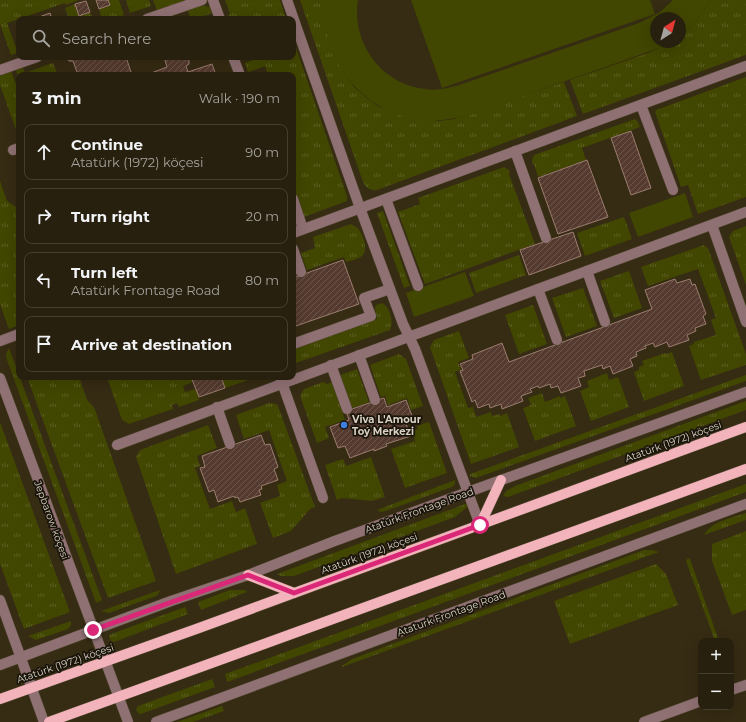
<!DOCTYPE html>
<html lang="en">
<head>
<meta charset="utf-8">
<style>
	:root { --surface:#28200e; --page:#302817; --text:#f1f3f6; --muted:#a5a39e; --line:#443e2e }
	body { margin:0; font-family:Montserrat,sans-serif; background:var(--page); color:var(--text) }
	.controls { position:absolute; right:12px; bottom:12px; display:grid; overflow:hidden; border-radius:8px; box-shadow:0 4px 16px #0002 }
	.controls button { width:36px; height:36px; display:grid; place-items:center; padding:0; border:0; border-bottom:1px solid var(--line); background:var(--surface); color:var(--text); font:20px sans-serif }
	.compass { position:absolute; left:650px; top:12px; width:36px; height:36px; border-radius:50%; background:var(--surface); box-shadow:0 4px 16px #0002; rotate:36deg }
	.stop { position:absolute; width:12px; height:12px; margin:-9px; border:3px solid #db2777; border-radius:50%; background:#fff }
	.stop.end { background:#db2777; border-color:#fff; box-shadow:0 1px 4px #0008 }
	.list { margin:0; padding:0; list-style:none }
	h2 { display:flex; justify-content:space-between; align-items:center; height:52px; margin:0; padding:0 16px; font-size:17px }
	h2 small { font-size:13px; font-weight:400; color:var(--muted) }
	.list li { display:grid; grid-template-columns:26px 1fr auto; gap:12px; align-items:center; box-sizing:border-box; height:56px; margin:0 8px 8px; padding:0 8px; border:1px solid var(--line); border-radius:8px }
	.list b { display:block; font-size:15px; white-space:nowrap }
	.list p { margin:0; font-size:13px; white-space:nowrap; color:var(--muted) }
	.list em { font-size:13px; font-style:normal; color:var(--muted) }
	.icon { flex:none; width:22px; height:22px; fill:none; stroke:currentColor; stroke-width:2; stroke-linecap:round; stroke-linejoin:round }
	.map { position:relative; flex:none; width:746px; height:722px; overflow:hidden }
	.search { position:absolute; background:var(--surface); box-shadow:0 4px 16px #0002; left:16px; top:16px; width:280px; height:44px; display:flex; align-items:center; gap:10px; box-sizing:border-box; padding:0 14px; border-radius:8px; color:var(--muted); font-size:15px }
	.panel { position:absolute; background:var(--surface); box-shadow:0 4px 16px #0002; left:16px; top:72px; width:280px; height:308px; border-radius:8px }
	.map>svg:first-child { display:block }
</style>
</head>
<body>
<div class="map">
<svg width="746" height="722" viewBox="0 0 746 722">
	<defs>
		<pattern id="grass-tufts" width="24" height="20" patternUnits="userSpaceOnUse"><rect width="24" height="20" fill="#414600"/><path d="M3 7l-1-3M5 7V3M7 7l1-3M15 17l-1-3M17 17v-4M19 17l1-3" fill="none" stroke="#5c6024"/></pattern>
		<pattern id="building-hatch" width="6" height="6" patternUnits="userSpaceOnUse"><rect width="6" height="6" fill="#553b2f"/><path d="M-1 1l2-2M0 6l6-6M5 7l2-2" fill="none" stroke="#6d564c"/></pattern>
	</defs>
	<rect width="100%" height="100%" fill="#362b13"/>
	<g fill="url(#grass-tufts)">
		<path d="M 0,0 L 79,0 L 66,5 L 65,3 L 7,23 L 18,53 L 11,55 L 0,24 Z"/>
		<path d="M 108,0 L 119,0 L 124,15 L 112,19 L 102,19 L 99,9 L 110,5 Z"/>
		<path d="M 126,0 L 149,0 L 151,6 L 130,13 Z"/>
		<path d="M 153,0 L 188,0 L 157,11 Z"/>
		<path d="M 225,0 L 280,0 L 286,19 L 229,19 L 228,15 L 230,14 Z"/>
		<path d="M 300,0 L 326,0 L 331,49 L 346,76 L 355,88 L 367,98 L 379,107 L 439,121 L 454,119 L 564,82 L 577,116 L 377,190 C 371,191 366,188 363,182 Z"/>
		<path d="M 710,0 L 746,0 L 746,55 L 583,114 L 570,80 L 651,52 L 671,42 L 680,42 L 680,36 C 692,26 703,14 710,0 Z"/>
		<path d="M 75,4 L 79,16 L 90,12 L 93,19 L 69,19 L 65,8 Z"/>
		<path d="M 200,5 L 210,7 L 212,13 L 195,19 L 191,19 L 187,9 Z"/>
		<path d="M 293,39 L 347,196 L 347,201 L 304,217 L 293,186 L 293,75 L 268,75 L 265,66 L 248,72 L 245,63 L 262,57 L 293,57 Z"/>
		<path d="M 53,63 L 58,75 L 19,75 L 19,78 L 16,70 L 23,68 L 25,73 Z"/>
		<path d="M 11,71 L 19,93 L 19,138 L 0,85 L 0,76 Z"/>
		<path d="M 746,77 L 746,197 L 698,214 L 688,185 L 681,187 L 655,112 L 656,110 Z"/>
		<path d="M 635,119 L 638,122 L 640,127 L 582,148 L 586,160 L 538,177 L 534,164 L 533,165 L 532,160 L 534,155 Z"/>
		<path d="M 504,167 L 509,170 L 510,173 L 509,174 L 535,244 L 425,284 L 398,212 L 420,204 L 418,198 Z"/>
		<path d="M 0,181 L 7,201 L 19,209 L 19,325 L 9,329 L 0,304 Z"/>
		<path d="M 383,211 L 410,286 L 404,288 L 377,213 Z"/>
		<path d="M 624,217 L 632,239 L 585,256 L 577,233 Z"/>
		<path d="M 351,224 L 358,228 C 363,235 369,249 362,256 C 358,259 351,261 346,262 L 344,257 L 307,270 L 301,253 L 315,248 L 313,237 Z"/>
		<path d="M 746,226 L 746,285 L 729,237 L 733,231 Z"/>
		<path d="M 704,245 L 708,248 L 746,354 L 746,365 L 701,380 L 689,346 L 694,344 L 694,342 L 716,335 L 711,320 L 716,318 L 698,269 L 648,286 L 641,267 Z"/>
		<path d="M 519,255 L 526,275 L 476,293 L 469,273 Z"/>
		<path d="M 629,271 L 642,308 L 614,318 L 600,281 Z"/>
		<path d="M 583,288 L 597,326 L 566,337 L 552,298 Z"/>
		<path d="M 382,303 C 390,307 394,322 390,330 L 293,364 L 293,349 L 377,319 L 375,308 L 376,305 Z"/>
		<path d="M 533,305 L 547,344 L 519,354 L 505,315 Z"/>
		<path d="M 459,331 L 469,358 L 458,362 L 461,370 L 455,372 L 468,408 L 473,407 L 476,417 L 491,412 L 492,416 L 499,414 L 500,416 L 507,413 L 519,447 L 471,464 L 430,347 L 434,340 Z"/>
		<path d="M 9,348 L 102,600 L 96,603 L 7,360 L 6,354 Z"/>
		<path d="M 672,352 L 684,386 L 644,401 L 634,372 L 639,370 L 639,367 L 644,365 L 642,361 L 665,353 L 666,354 Z"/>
		<path d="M 399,354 L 406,359 L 423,406 L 411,410 L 407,398 L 388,405 L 385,396 L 381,397 L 370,365 Z"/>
		<path d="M 357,369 L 369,402 L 352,408 L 340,375 Z"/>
		<path d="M 607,373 L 609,380 L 618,377 L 629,407 L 591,421 L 580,391 L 589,387 L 587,381 Z"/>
		<path d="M 746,375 L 746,381 L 476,478 L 470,476 L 470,474 Z"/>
		<path d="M 27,377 L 79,377 L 87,400 L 94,407 L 156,581 L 108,598 Z"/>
		<path d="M 107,377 L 191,377 L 193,382 L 183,386 L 185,392 L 196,389 L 199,400 L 179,407 L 177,403 L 172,405 L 173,409 L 129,424 L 122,420 Z"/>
		<path d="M 230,377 L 257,377 L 225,388 L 222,380 Z"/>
		<path d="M 323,382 L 327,384 L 332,382 L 345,420 L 325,427 L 329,438 L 317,443 L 300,396 L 304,389 Z"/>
		<path d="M 542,393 L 545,402 L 560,396 L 560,398 L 565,396 L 576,426 L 535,441 L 523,408 L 531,405 L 528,398 Z"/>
		<path d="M 746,401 L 746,410 L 508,497 L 503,496 L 506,491 L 515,486 Z"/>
		<path d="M 269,403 L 276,404 L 278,406 L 315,507 L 310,509 L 291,531 L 273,538 L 260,503 L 280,496 L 277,485 L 287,481 L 269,430 L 244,439 L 236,415 Z"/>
		<path d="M 0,422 L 70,612 L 24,629 L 0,564 Z"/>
		<path d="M 429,422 L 447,473 L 405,488 L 391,449 L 415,441 L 412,431 L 418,429 L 417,426 Z"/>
		<path d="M 208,425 L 217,448 L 197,456 L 200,466 L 195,468 L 210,509 L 232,501 L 236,512 L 245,508 L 257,544 L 176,574 L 136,457 L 140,450 Z"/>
		<path d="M 371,457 L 385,497 L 372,501 L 342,498 L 337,500 L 325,465 L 343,459 L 346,466 Z"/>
		<path d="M 455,480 L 455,484 L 452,487 L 386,511 L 381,512 L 377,510 Z"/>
		<path d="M 746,484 L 746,492 L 227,682 L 225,674 Z"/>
		<path d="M 468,503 L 470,505 L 455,517 L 294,576 L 281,576 L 277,574 Z"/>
		<path d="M 746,513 L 746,520 L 704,535 C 712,521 732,518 746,513 Z"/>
		<path d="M 746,531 L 746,610 L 732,615 L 712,561 L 712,544 Z"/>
		<path d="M 644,550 L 652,550 L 659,552 L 342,667 L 342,666 L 352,659 Z"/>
		<path d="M 688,558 L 690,559 L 719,641 L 715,641 L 686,561 Z"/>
		<path d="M 656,564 L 666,574 L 678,605 L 570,644 L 554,601 Z"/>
		<path d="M 160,590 L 159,593 L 156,596 L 109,613 L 101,611 Z"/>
		<path d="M 230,590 L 245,590 L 247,592 L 201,610 L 198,602 Z"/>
		<path d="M 185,607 L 188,614 L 114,642 L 111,641 L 109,636 L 111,634 Z"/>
		<path d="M 71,621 L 71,625 L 68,629 L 36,640 L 28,636 Z"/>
		<path d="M 212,679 L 215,687 L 141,714 L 138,713 L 136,709 L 138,706 Z"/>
		<path d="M 222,706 L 224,711 L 193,722 L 177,722 Z"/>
	</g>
	<g fill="#414600">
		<path d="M 326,0 L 358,0 C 351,43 382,85 426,89 C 437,91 448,88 459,85 L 639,23 L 660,12 L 673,0 L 710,0 C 703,14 692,26 680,36 L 680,18 L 656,18 L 656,42 L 671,42 L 665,46 L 469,115 C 448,120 429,123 408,118 C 357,105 317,53 326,0 Z"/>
		<path d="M 411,0 L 650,0 L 655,14 L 442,88 Z"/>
		<path d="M 685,193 L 693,217 L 638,237 L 629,213 Z"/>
		<path d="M 465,272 L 474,296 L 414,317 L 406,293 Z"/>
	</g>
	<g fill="url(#building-hatch)" stroke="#9b7d70">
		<path d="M 96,0 L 108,0 L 110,5 L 99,9 Z"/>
		<path d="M 86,1 L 90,12 L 79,16 L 75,4 Z"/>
		<path d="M 50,13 L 52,19 L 40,19 L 39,17 Z"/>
		<path d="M 66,57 L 126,57 L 132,75 L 78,75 L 73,61 L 69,61 Z"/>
		<path d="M 164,57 L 186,57 L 189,61 L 189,64 L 186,66 L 188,72 L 212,64 L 216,75 L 146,75 L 167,67 Z"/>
		<path d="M 631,131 L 651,188 L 631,195 L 611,138 Z"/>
		<path d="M 587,160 L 608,217 L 558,234 L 538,178 Z"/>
		<path d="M 573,232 L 581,256 L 529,275 L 520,250 Z"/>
		<path d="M 343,260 L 359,304 L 293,327 L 293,278 Z"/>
		<path d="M 675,279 L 677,283 L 690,279 L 692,285 L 695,284 L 706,314 L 703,316 L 706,324 L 695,328 L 696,331 L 687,335 L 689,340 L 669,347 L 667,342 L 655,347 L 653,343 L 645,346 L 646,348 L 636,352 L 637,356 L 630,359 L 633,366 L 613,374 L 610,366 L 603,369 L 602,365 L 584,371 L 585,376 L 578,378 L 581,386 L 561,393 L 558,386 L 551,388 L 550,384 L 539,388 L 538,386 L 530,389 L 532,392 L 521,396 L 523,401 L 502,409 L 501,404 L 490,408 L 489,404 L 478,408 L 475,400 L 472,402 L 460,371 L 463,370 L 460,364 L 473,359 L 472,355 L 502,343 L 509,362 L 652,309 L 645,290 Z"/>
		<path d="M 191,377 L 221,377 L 225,388 L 199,397 Z"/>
		<path d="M 384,398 L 387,407 L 406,400 L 414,421 L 406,424 L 411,436 L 386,444 L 387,446 L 374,451 L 374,449 L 350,458 L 345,446 L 338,448 L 330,427 L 349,420 L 346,411 Z"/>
		<path d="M 261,435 L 265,445 L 270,444 L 278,467 L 274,469 L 278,480 L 261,486 L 262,489 L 259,490 L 261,495 L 240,502 L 238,497 L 235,498 L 234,496 L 218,502 L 214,490 L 209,492 L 200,468 L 205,467 L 202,456 Z"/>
	</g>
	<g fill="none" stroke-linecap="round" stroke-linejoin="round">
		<defs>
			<g id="minor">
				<path d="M 213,0 L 220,19"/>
				<path d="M 287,0 L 360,208 L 403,324 L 415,349 L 480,525"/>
				<path d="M 147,19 L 202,0"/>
				<path d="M 233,57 L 240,75"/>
				<path d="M 0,70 L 37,57"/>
				<path d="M 641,105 L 673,190"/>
				<path d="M 13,150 L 19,148"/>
				<path d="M 515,151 L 546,238"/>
				<path d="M 293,199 L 303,229"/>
				<path d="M 386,199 L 418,286"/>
				<path d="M 712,225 L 746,322"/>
				<path d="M 293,233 L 746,66"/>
				<path d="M 293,249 L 301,272"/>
				<path d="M 587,271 L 605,322"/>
				<path d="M 538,289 L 557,340"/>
				<path d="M 0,341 L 19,334"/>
				<path d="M 293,344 L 371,316 L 364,298 L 390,289"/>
				<path d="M 359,355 L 375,400"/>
				<path d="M 331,365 L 347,409"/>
				<path d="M 280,377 L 323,498"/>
				<path d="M 0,378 L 128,722"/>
				<path d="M 217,407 L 230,444"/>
				<path d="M 117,445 L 746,212"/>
				<path d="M 0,600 L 44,722"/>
				<path d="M 0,665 L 171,601 L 248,575 L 332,542 L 468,492 L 746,392"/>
				<path d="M 731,690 L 746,685"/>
				<path d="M 156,722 L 746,504"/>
				<path d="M 644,722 L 701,701"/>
			</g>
			<g id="major">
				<path d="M 480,525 L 501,480"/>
				<path d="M 248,575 L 294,593"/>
				<path d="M 0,699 L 199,628 L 746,427"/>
				<path d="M 49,722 L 746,469"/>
			</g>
		</defs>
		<use href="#minor" stroke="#534932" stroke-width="11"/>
		<use href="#major" stroke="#534932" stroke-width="11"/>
		<use href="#minor" stroke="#8f7073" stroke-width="10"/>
		<use href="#major" stroke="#f2b3ba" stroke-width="10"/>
	</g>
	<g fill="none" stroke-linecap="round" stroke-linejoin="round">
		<path stroke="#db2777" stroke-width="5" d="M 93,630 L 248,575 L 294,593 L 480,525"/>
	</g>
	<circle fill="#3f7fe0" stroke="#19140a" stroke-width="1.5" cx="344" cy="425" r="4"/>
	<g text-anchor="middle" stroke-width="3.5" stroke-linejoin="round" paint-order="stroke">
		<g font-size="10" font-weight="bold" fill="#d8d0c2" stroke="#19140a" text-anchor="start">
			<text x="352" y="423">Viva L'Amour<tspan x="352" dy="12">Toý Merkezi</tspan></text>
		</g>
		<g font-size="10" fill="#d8d0c2" stroke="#19140a">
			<text transform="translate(673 441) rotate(-20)" y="4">Atatürk (1972) köçesi</text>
			<text transform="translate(419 510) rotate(-20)" y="4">Atatürk Frontage Road</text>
			<text transform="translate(52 520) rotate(70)" y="4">Jepbarow köçesi</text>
			<text transform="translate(369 553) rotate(-20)" y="4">Atatürk (1972) köçesi</text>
			<text transform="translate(451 613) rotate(-20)" y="4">Ataturk Frontage Road</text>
			<text transform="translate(65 663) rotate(-19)" y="4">Atatürk (1972) köçesi</text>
		</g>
	</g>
</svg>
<div class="controls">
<button>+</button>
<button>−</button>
</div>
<svg class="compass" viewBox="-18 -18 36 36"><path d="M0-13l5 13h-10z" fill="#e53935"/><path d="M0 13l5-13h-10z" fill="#a5a39e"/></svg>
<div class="stop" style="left:480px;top:525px"></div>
<div class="stop end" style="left:93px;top:630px"></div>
<div class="search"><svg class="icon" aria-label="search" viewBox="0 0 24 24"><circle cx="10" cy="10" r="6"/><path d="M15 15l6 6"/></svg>Search here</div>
<section class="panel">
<h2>3 min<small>Walk · 190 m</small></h2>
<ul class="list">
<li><svg class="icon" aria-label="ahead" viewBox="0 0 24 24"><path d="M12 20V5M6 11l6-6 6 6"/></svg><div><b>Continue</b><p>Atatürk (1972) köçesi</p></div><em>90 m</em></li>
<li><svg class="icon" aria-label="right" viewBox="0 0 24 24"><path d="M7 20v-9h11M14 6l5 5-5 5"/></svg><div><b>Turn right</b></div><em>20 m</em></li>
<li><svg class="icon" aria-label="left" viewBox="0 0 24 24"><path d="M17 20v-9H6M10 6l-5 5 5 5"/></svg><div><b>Turn left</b><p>Atatürk Frontage Road</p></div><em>80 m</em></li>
<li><svg class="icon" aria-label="arrive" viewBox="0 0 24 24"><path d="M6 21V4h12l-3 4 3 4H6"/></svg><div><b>Arrive at destination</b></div></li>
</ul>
</section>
</div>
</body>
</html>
